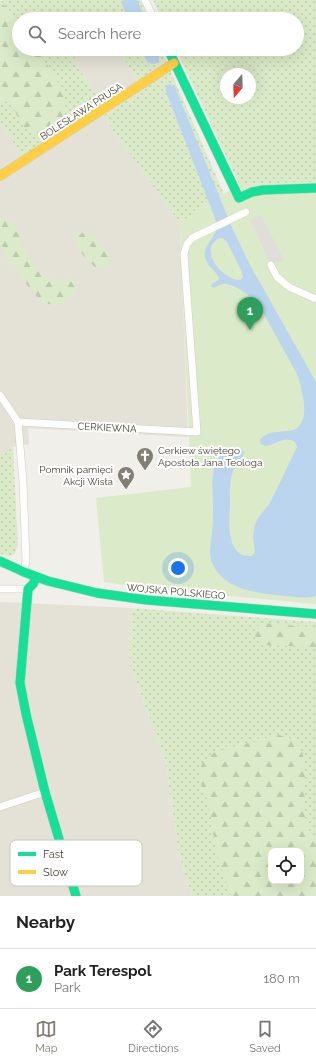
<!DOCTYPE html>
<html lang="en">
<head>
<meta charset="utf-8">
<style>
	:root { --surface:#fff; --page:#f6f6f6; --text:#222; --muted:#767676; --line:#e0e0e0; --accent:#827e74 }
	body { margin:0; font-family:Raleway,sans-serif; background:var(--page); color:var(--text) }
	.controls { position:absolute; right:12px; bottom:12px; display:grid; overflow:hidden; border-radius:8px; box-shadow:0 4px 16px #0002 }
	.controls button { width:36px; height:36px; display:grid; place-items:center; padding:0; border:0; border-bottom:1px solid var(--line); background:var(--surface); color:var(--text); font:20px sans-serif }
	.compass { position:absolute; left:220px; top:68px; width:36px; height:36px; border-radius:50%; background:var(--surface); box-shadow:0 4px 16px #0002; rotate:199deg }
	.you { position:absolute; left:178px; top:568px; width:14px; height:14px; margin:-10px; border:3px solid #fff; border-radius:50%; background:#1a73e8; box-shadow:0 0 0 6px #1a73e833 }
	.badge { display:grid; place-items:center; width:26px; height:26px; border-radius:50%; background:var(--accent); color:#fff; font-size:13px; font-weight:700 }
	.pin { position:absolute; translate:-50% -33px; filter:drop-shadow(0 1px 2px #0008) }
	.pin::after { content:''; position:absolute; top:21px; width:14px; height:12px; background:inherit; clip-path:polygon(0 0,100% 0,50% 100%) }
	.list { margin:0; padding:0; list-style:none }
	h2 { display:flex; justify-content:space-between; align-items:center; height:52px; margin:0; padding:0 16px; font-size:17px }
	h2 small { font-size:13px; font-weight:400; color:var(--muted) }
	.list li { display:grid; grid-template-columns:26px 1fr auto; gap:12px; align-items:center; box-sizing:border-box; height:60px; padding:0 16px; border-top:1px solid var(--line) }
	.list b { display:block; font-size:15px; white-space:nowrap }
	.list p { margin:0; font-size:13px; white-space:nowrap; color:var(--muted) }
	.list em { font-size:13px; font-style:normal; color:var(--muted) }
	.icon { flex:none; width:22px; height:22px; fill:none; stroke:currentColor; stroke-width:2; stroke-linecap:round; stroke-linejoin:round }
	.map { position:relative; flex:none; width:316px; height:896px; overflow:hidden }
	.search { position:absolute; background:var(--surface); box-shadow:0 4px 16px #0002; left:12px; right:12px; top:12px; height:44px; display:flex; align-items:center; gap:10px; box-sizing:border-box; padding:0 14px; border-radius:22px; color:var(--muted); font-size:15px }
	.sheet { height:112px; background:var(--surface) }
	nav { display:flex; justify-content:space-around; align-items:center; box-sizing:border-box; height:56px; border-top:1px solid var(--line); background:var(--surface); font-size:11px; color:var(--muted) }
	nav a { display:grid; justify-items:center; gap:2px }
	nav .on { color:var(--accent) }
	.map>svg:first-child { display:block }
</style>
</head>
<body>
<div class="map">
<svg width="316" height="896" viewBox="0 0 316 896">
	<defs>
		<pattern id="grass-dots" width="8" height="8" patternUnits="userSpaceOnUse"><rect width="8" height="8" fill="#dbebc9"/><path d="M2 2h.1M6 6h.1" fill="none" stroke="#bdcbad" stroke-width="1.8" stroke-linecap="round"/></pattern>
		<pattern id="forest-firs" width="22" height="20" patternUnits="userSpaceOnUse"><rect width="22" height="20" fill="#dbebc9"/><path d="M5 1l3.5 6h-7zM16 11l3.5 6h-7z" fill="#bdcbad"/></pattern>
	</defs>
	<rect width="100%" height="100%" fill="#f0efe9"/>
	<g fill="#e4e1d6">
		<path d="M 90,49 L 118,49 L 143,90 L 103,116 L 180,223 L 188,437 L 28,428 L 29,444 L 13,447 L 0,457 L 0,122 L 22,156 L 101,104 L 73,59 Z"/>
		<path d="M 0,602 L 131,608 L 130,665 L 165,758 L 179,854 L 192,896 L 0,896 Z"/>
	</g>
	<g fill="url(#grass-dots)" fill-rule="evenodd">
		<path d="M 3,0 L 140,0 L 148,19 L 19,19 L 19,26 L 1,2 Z"/>
		<path d="M 153,0 L 316,0 L 316,182 L 239,184 L 176,49 L 297,49 L 297,19 L 162,19 ZM 226,74 L 250,74 L 250,98 L 226,98 Z"/>
		<path d="M 36,49 L 90,49 L 73,59 L 101,104 L 22,156 L 0,122 L 0,98 C 13,103 17,114 23,125 L 61,89 L 49,68 Z"/>
		<path d="M 118,49 L 161,49 L 224,194 L 180,223 L 103,116 L 143,90 Z"/>
		<path d="M 13,447 L 18,544 L 15,554 C 10,557 6,556 0,554 L 0,457 Z"/>
		<path d="M 131,608 L 316,622 L 316,896 L 192,896 L 179,854 L 165,758 L 130,665 ZM 271,851 L 301,851 L 301,881 L 271,881 Z"/>
	</g>
	<g fill="url(#forest-firs)" fill-rule="evenodd">
		<path d="M 0,0 L 19,26 L 19,49 L 36,49 C 50,69 83,109 54,128 C 46,133 39,134 30,131 C 16,125 19,105 0,98 Z"/>
		<path d="M 0,218 C 5,218 10,220 14,224 C 18,229 20,236 22,241 C 27,255 36,273 50,279 C 57,281 65,279 72,278 C 81,284 76,294 68,300 C 44,316 30,288 17,271 C 12,264 4,256 1,249 C 0,243 0,225 0,218 Z"/>
		<path d="M 85,232 L 94,235 L 109,254 L 110,259 L 109,264 L 106,268 L 95,267 C 86,259 65,239 85,232 Z"/>
		<path d="M 264,623 L 316,628 L 316,647 L 264,645 C 253,639 249,628 264,623 Z"/>
		<path d="M 278,735 C 316,739 302,783 305,812 C 305,820 307,828 311,836 C 313,838 315,841 316,843 C 316,848 316,854 316,859 C 316,871 316,884 316,896 L 230,896 C 228,881 219,867 216,852 C 213,837 213,821 209,806 C 207,796 198,782 200,771 C 201,762 208,757 215,752 ZM 271,851 L 301,851 L 301,881 L 271,881 Z"/>
	</g>
	<path fill="#dbebc9" d="M 316,182 L 316,604 L 151,589 L 104,582 L 96,498 L 191,487 L 180,223 L 239,184 Z"/>
	<path fill="#dfded9" d="M 261,215 L 284,260 L 271,265 L 250,220 Z"/>
	<g fill="#bad5ed" fill-rule="evenodd">
		<path d="M 122,0 L 137,0 L 145,19 L 128,19 L 122,4 Z"/>
		<path d="M 141,49 L 157,49 L 159,55 L 159,61 L 155,64 L 148,63 Z"/>
		<path d="M 170,84 L 175,87 L 233,230 L 250,265 L 316,382 L 316,596 C 306,599 296,597 286,596 C 259,594 220,590 211,559 C 208,551 212,541 212,532 C 213,524 213,516 213,508 C 213,491 209,469 221,455 C 227,448 238,443 244,452 C 243,459 236,464 233,471 C 229,482 230,494 230,505 C 229,521 226,558 251,556 L 255,553 L 253,537 L 255,524 L 258,518 L 270,503 L 297,447 L 295,442 C 284,435 276,445 265,446 L 261,444 L 260,440 C 266,431 279,432 289,431 C 314,427 302,389 297,374 L 260,307 C 254,299 237,285 226,284 C 221,283 218,286 214,288 L 211,286 C 212,282 218,282 219,278 C 216,271 208,267 206,260 C 201,247 213,241 216,230 C 217,226 216,222 215,218 L 166,92 L 166,86 ZM 220,238 L 223,238 L 227,242 L 242,272 L 243,277 L 240,280 C 224,281 196,249 220,238 Z"/>
	</g>
	<g fill="none" stroke-linecap="round" stroke-linejoin="round">
		<defs>
			<g id="street">
				<path d="M 145,0 L 154,19"/>
				<path d="M 271,265 L 277,277 L 289,287 L 316,299"/>
				<path d="M 0,395 L 18,422 L 23,482 L 26,560 L 24,572"/>
				<path d="M 18,422 L 197,432 L 184,254 L 187,244 L 192,238 L 246,212"/>
				<path d="M 0,589 L 28,589"/>
				<path d="M 0,807 L 45,792"/>
			</g>
			<g id="fast">
				<path d="M 168,49 L 239,198 L 252,192 L 263,190 L 316,188"/>
				<path d="M 0,561 L 24,572 L 48,581 L 97,593 L 147,600 L 316,614"/>
				<path d="M 36,578 L 33,584 L 28,589 L 20,683 L 26,714 L 45,792 L 76,896"/>
			</g>
			<path id="slow" d="M 0,176 L 174,63"/>
		</defs>
		<use href="#street" stroke="#ceccc7" stroke-width="8"/>
		<use href="#fast" stroke="#d0ccc0" stroke-width="10"/>
		<use href="#slow" stroke="#d0ccc0" stroke-width="10"/>
		<use href="#street" stroke="#fdfdfc" stroke-width="7"/>
		<use href="#fast" stroke="#16e098" stroke-width="9"/>
		<use href="#slow" stroke="#ffcf43" stroke-width="9"/>
	</g>
	<defs>
		<symbol id="church-pin" viewBox="-11 -11 22 30"><path d="M0 17L-7.5 6A9.5 9.5 0 1 1 7.5 6Z" fill="#827e74" stroke="#fff"/><path d="M-1.2-6h2.4v3.5h3.3v2.4h-3.3V6h-2.4V-.1h-3.3v-2.4h3.3Z" fill="#fff"/></symbol>
		<symbol id="sight-pin" viewBox="-11 -11 22 30"><path d="M0 17L-7.5 6A9.5 9.5 0 1 1 7.5 6Z" fill="#827e74" stroke="#fff"/><path d="M0-6L1.8-2.2L6-1.7L2.9 1.2L3.7 5.4L0 3.3L-3.7 5.4L-2.9 1.2L-6-1.7L-1.8-2.2Z" fill="#fff"/></symbol>
	</defs>
	<g fill-rule="evenodd">
		<use href="#church-pin" x="135" y="446" width="20" height="27"/>
		<use href="#sight-pin" x="116" y="465" width="20" height="27"/>
	</g>
	<g text-anchor="middle" stroke-width="4" stroke-linejoin="round" paint-order="stroke">
		<g font-size="10" fill="#464135" stroke="#fff">
			<text transform="translate(81 111) rotate(-33)" y="4">BOLESŁAWA PRUSA</text>
			<text transform="translate(107 427) rotate(3)" y="4">CERKIEWNA</text>
			<text transform="translate(176 591) rotate(5)" y="4">WOJSKA POLSKIEGO</text>
		</g>
		<g font-size="10" fill="#464135" stroke="#fff" text-anchor="start">
			<text x="158" y="454">Cerkiew świętego<tspan x="158" dy="12">Apostoła Jana Teologa</tspan></text>
			<text x="113" y="473" text-anchor="end">Pomnik pamięci<tspan x="113" dy="12">Akcji Wisła</tspan></text>
		</g>
	</g>
	<rect x="10" y="840" width="132" height="46" rx="6" fill="#fff" stroke="#c8c6c2" stroke-width="1"/>
	<rect x="18" y="852" width="18" height="4" fill="#16e098"/>
	<rect x="18" y="870" width="18" height="4" fill="#ffcf43"/>
	<g font-size="11" fill="#464135">
		<text x="43" y="858">Fast</text>
		<text x="43" y="876">Slow</text>
	</g>
</svg>
<div class="controls">
<button><svg class="icon" aria-label="locate" viewBox="0 0 24 24"><circle cx="12" cy="12" r="6"/><path d="M12 2v4M12 18v4M2 12h4M18 12h4"/></svg></button>
</div>
<svg class="compass" viewBox="-18 -18 36 36"><path d="M0-13l5 13h-10z" fill="#e53935"/><path d="M0 13l5-13h-10z" fill="#767676"/></svg>
<div class="you"></div>
<div class="pin badge" style="left:250px;top:330px;background:#2e9e5b">1</div>
<div class="search"><svg class="icon" aria-label="search" viewBox="0 0 24 24"><circle cx="10" cy="10" r="6"/><path d="M15 15l6 6"/></svg>Search here</div>
</div>
<section class="sheet">
<h2>Nearby<small></small></h2>
<ul class="list">
<li><span class="badge" style="background:#2e9e5b">1</span><div><b>Park Terespol</b><p>Park</p></div><em>180 m</em></li>
</ul>
</section>
<nav>
<a class="on"><svg class="icon" aria-label="map" viewBox="0 0 24 24"><path d="M3 6l6-2 6 2 6-2v14l-6 2-6-2-6 2zM9 4v14M15 6v14"/></svg>Map</a>
<a><svg class="icon" aria-label="directions" viewBox="0 0 24 24"><path d="M12 3l9 9-9 9-9-9zM9 14v-3h6M13 9l2 2-2 2"/></svg>Directions</a>
<a><svg class="icon" aria-label="saved" viewBox="0 0 24 24"><path d="M7 4h10v16l-5-4-5 4z"/></svg>Saved</a>
</nav>
</body>
</html>
